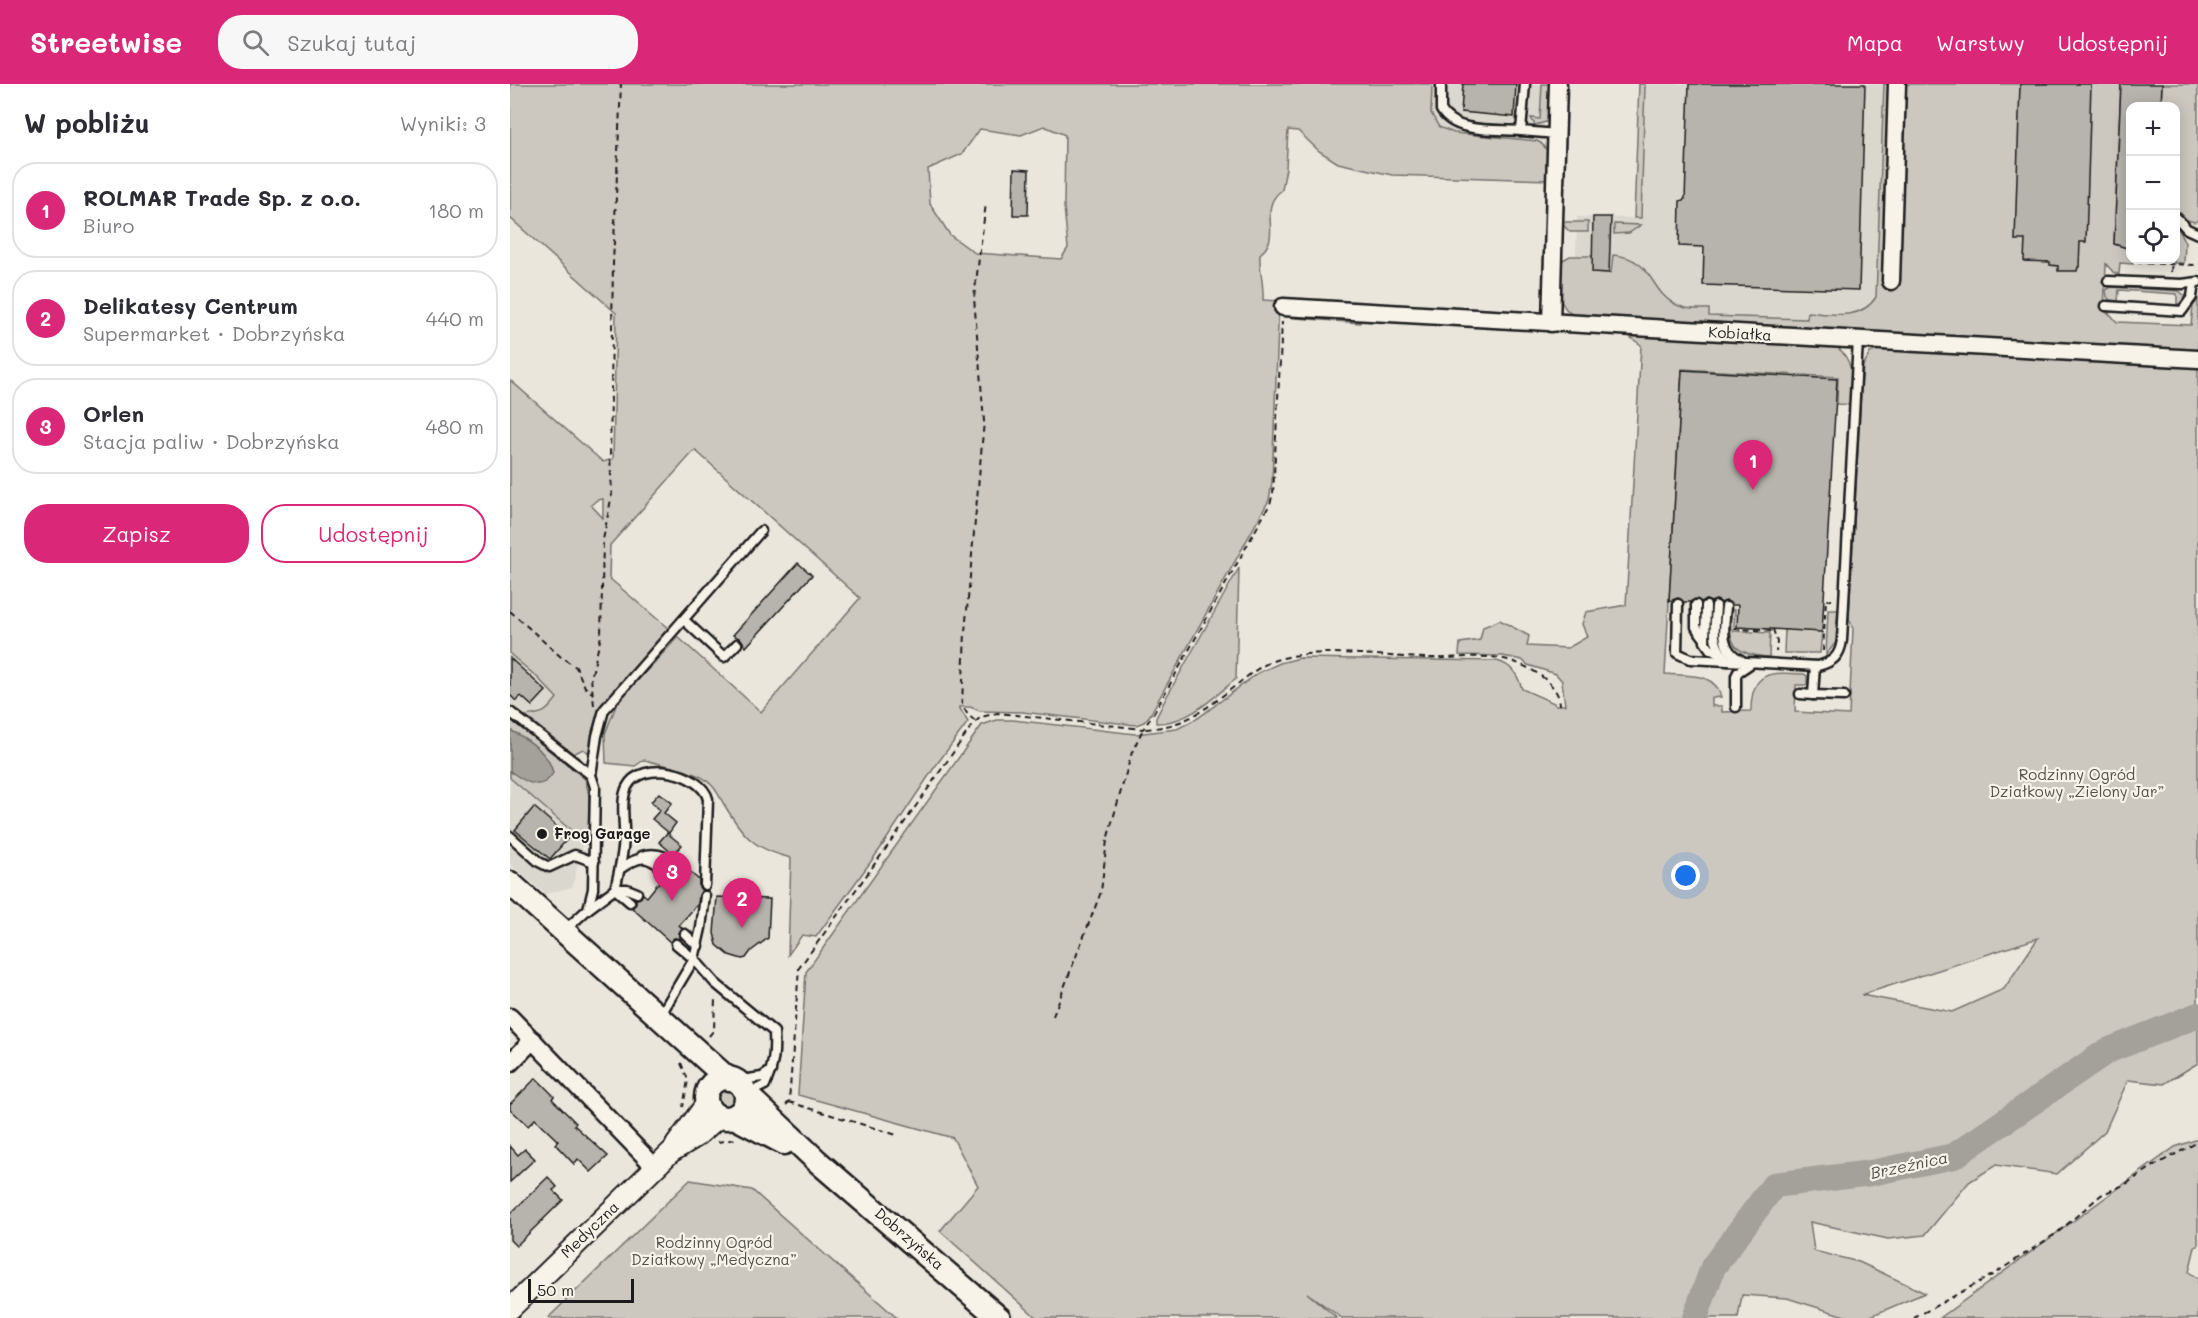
<!DOCTYPE html>
<html lang="pl">
<head>
<meta charset="utf-8">
<style>
	:root { --surface:#fff; --page:#f7f7f7; --text:#2b2b33; --muted:#7c7c81; --line:#e1e1e2; --accent:#db2777 }
	body { margin:0; font-family:Mali,sans-serif; background:var(--page); color:var(--text) }
	.controls { position:absolute; right:18px; top:18px; display:grid; overflow:hidden; border-radius:12px; box-shadow:0 3px 15px #0003 }
	.controls button { width:54px; height:54px; display:grid; place-items:center; padding:0; border:0; border-bottom:2px solid var(--line); background:var(--surface); color:var(--text); font:30px sans-serif }
	.scale { position:absolute; left:18px; bottom:15px; width:106px; box-sizing:border-box; padding-left:6px; border:3px solid #1c1c1c; border-top:0; font-size:16px; line-height:21px; white-space:nowrap; color:#1c1c1c; -webkit-text-stroke:4px #f7f3e8; paint-order:stroke }
	.you { position:absolute; left:1176px; top:792px; width:21px; height:21px; margin:-15px; border:4px solid #fff; border-radius:50%; background:#1a73e8; box-shadow:0 0 0 9px #1a73e833 }
	.badge { display:grid; place-items:center; width:39px; height:39px; border-radius:50%; background:var(--accent); color:#fff; font-size:20px; font-weight:700 }
	.pin { position:absolute; translate:-50% -50px; filter:drop-shadow(0 2px 3px #0008) }
	.pin::after { content:''; position:absolute; top:32px; width:21px; height:18px; background:inherit; clip-path:polygon(0 0,100% 0,50% 100%) }
	.list { margin:0; padding:0; list-style:none }
	h2 { display:flex; justify-content:space-between; align-items:center; height:78px; margin:0; padding:0 24px; font-size:26px }
	h2 small { font-size:20px; font-weight:400; color:var(--muted) }
	.list li { display:grid; grid-template-columns:39px 1fr auto; gap:18px; align-items:center; box-sizing:border-box; height:96px; margin:0 12px 12px; padding:0 12px; border:2px solid var(--line); border-radius:24px }
	.list b { display:block; font-size:22px; white-space:nowrap }
	.list p { margin:0; font-size:20px; white-space:nowrap; color:var(--muted) }
	.list em { font-size:20px; font-style:normal; color:var(--muted) }
	.actions { display:flex; gap:12px; padding:18px 24px }
	.actions a { flex:1; padding:14px 0; border:2px solid var(--accent); border-radius:24px; text-align:center; font-size:21px; color:var(--accent) }
	.actions .main { background:var(--accent); color:#fff }
	.icon { flex:none; width:33px; height:33px; fill:none; stroke:currentColor; stroke-width:2; stroke-linecap:round; stroke-linejoin:round }
	.map { position:relative; flex:none; width:1688px; height:1234px; overflow:hidden }
	header { display:flex; align-items:center; gap:36px; box-sizing:border-box; height:84px; padding:0 30px; background:var(--accent); color:#fff }
	header strong { font-size:28px }
	nav { display:flex; gap:33px; margin-inline-start:auto; font-size:21px }
	.search { width:420px; height:54px; background:var(--page); display:flex; align-items:center; gap:15px; box-sizing:border-box; padding:0 21px; border-radius:24px; color:var(--muted); font-size:22px }
	main { display:flex }
	aside { flex:1; background:var(--surface) }
	.map>svg:first-child { display:block }
</style>
</head>
<body>
<header>
<strong>Streetwise</strong>
<div class="search"><svg class="icon" aria-label="search" viewBox="0 0 24 24"><circle cx="10" cy="10" r="6"/><path d="M15 15l6 6"/></svg>Szukaj tutaj</div>
<nav><a>Mapa</a><a>Warstwy</a><a>Udostępnij</a></nav>
</header>
<main>
<aside>
<h2>W pobliżu<small>Wyniki: 3</small></h2>
<ul class="list">
<li><span class="badge">1</span><div><b>ROLMAR Trade Sp. z o.o.</b><p>Biuro</p></div><em>180 m</em></li>
<li><span class="badge">2</span><div><b>Delikatesy Centrum</b><p>Supermarket · Dobrzyńska</p></div><em>440 m</em></li>
<li><span class="badge">3</span><div><b>Orlen</b><p>Stacja paliw · Dobrzyńska</p></div><em>480 m</em></li>
</ul>
<div class="actions"><a class="main">Zapisz</a><a>Udostępnij</a></div>
</aside>
<div class="map">
<svg width="1688" height="1234" viewBox="0 0 1688 1234">
	<rect width="100%" height="100%" fill="#eae6dc"/>
	<filter id="ink" filterUnits="userSpaceOnUse"><feTurbulence type="fractalNoise" baseFrequency=".0167" numOctaves="2"/><feDisplacementMap in="SourceGraphic" scale="12" xChannelSelector="R" yChannelSelector="G"/><feConvolveMatrix kernelMatrix="1 2 1 2 8 2 1 2 1" color-interpolation-filters="sRGB"/></filter>
	<g filter="url(#ink)">
		<g fill="#dad7ce">
			<path d="M 883,0 L 1035,0 L 1032,96 L 882,91 Z"/>
			<path d="M 1129,0 L 1374,0 L 1367,222 L 1342,241 L 1078,226 L 1065,213 L 1067,133 L 1124,134 Z"/>
			<path d="M 0,570 L 28,594 L 78,627 L 77,668 L 73,665 L 63,670 L 56,679 L 71,700 L 68,753 L 74,757 L 62,803 L 35,810 L 0,780 Z"/>
		</g>
		<g fill="#ccc8c0" stroke="#74726e" stroke-width="1.5" fill-rule="evenodd">
			<path d="M 0,0 L 922,0 L 921,29 L 929,43 L 944,49 L 1027,57 C 1043,65 1039,80 1039,96 L 882,91 L 828,79 L 809,67 L 788,47 L 778,46 L 776,84 L 772,106 C 746,125 774,151 750,170 C 749,186 754,200 753,216 L 769,217 L 762,398 L 759,416 L 640,631 L 634,638 L 626,641 L 512,628 L 470,627 L 460,623 L 449,623 L 458,638 L 424,684 L 370,765 L 306,853 L 292,851 L 278,871 L 281,774 C 244,765 234,753 215,722 C 209,712 205,702 196,696 C 185,687 149,680 134,676 L 125,682 L 96,679 L 95,650 L 107,619 L 168,553 L 251,628 L 350,514 L 185,366 L 100,461 L 99,494 L 159,545 L 91,621 L 82,648 L 81,670 L 73,665 L 63,670 L 13,632 C 33,630 35,630 47,614 L 28,594 L 0,570 L 0,296 L 93,378 L 103,375 L 106,229 L 0,134 ZM 534,42 L 555,51 L 554,123 L 558,164 L 551,175 L 465,169 L 440,151 L 420,120 L 418,85 L 452,70 L 470,45 L 511,51 ZM 93,415 L 93,434 L 81,421 L 87,416 Z"/>
			<path d="M 1032,0 L 1042,0 L 1041,29 L 1036,38 L 1025,41 L 1021,34 L 1030,35 Z"/>
			<path d="M 1129,0 L 1135,0 L 1131,134 L 1124,134 Z"/>
			<path d="M 1374,0 L 1380,0 L 1374,202 L 1384,203 L 1391,0 L 1611,0 L 1604,160 L 1620,165 L 1620,176 L 1623,176 L 1623,180 L 1610,179 L 1609,190 L 1604,189 L 1596,180 L 1594,227 L 1601,231 L 1607,238 L 1681,241 L 1683,222 L 1688,216 L 1688,269 L 1067,233 C 1043,222 1049,199 1051,177 L 1060,172 L 1083,172 L 1083,188 L 1101,189 L 1103,171 C 1145,174 1138,208 1167,221 C 1177,226 1188,225 1199,225 L 1199,232 L 1297,235 L 1298,228 C 1321,230 1351,237 1366,213 Z"/>
			<path d="M 1652,0 L 1688,0 L 1688,137 L 1684,138 L 1674,135 L 1666,126 L 1666,22 L 1651,22 Z"/>
			<path d="M 1050,138 L 1078,138 L 1078,148 L 1060,148 Z"/>
			<path d="M 1104,140 L 1131,141 L 1119,149 L 1104,150 Z"/>
			<path d="M 1666,140 L 1675,159 L 1674,179 L 1664,179 Z"/>
			<path d="M 1601,203 L 1669,207 L 1674,211 L 1672,219 L 1667,220 L 1667,210 L 1609,206 L 1608,217 L 1600,216 L 1597,213 L 1596,206 Z"/>
			<path d="M 787,231 L 851,234 L 850,239 L 784,234 Z"/>
			<path d="M 1120,250 L 1326,262 C 1347,280 1341,296 1340,321 L 1327,320 L 1328,293 L 1172,285 L 1155,590 C 1177,593 1205,587 1211,613 L 1202,614 L 1202,622 L 1212,622 L 1212,628 L 1241,627 C 1241,586 1261,588 1294,590 L 1297,592 L 1297,601 L 1286,601 L 1285,628 L 1339,631 L 1343,545 L 1339,534 L 1351,305 L 1353,282 L 1360,269 L 1373,264 L 1688,281 L 1688,979 L 1654,1000 L 1618,996 L 1595,1047 L 1547,1090 L 1486,1081 L 1459,1098 L 1415,1151 L 1378,1155 L 1300,1138 L 1304,1167 L 1349,1178 L 1415,1209 L 1356,1234 L 1341,1234 L 1277,1214 L 1232,1211 L 1228,1234 L 832,1234 L 797,1209 L 827,1234 L 527,1234 L 430,1147 L 468,1102 L 443,1054 L 288,1011 L 296,888 L 472,641 L 487,636 L 503,636 L 625,650 L 667,645 L 688,634 L 748,589 L 770,579 L 790,574 L 987,577 C 1002,581 1008,591 1012,605 L 1044,619 L 1045,621 L 1055,621 L 1052,597 L 1046,590 L 1018,581 L 1012,576 L 993,572 L 949,571 L 950,559 L 970,556 L 973,543 L 990,536 L 1019,552 L 1017,562 L 1058,564 L 1077,553 L 1072,540 L 1076,528 L 1116,521 L 1131,261 L 1120,253 ZM 1528,854 L 1494,905 L 1442,928 L 1351,911 Z"/>
			<path d="M 729,484 L 726,595 C 703,614 678,640 646,639 L 646,634 L 656,614 Z"/>
			<path d="M 1221,526 L 1225,526 L 1224,547 L 1260,549 L 1259,573 C 1221,570 1219,560 1221,526 Z"/>
			<path d="M 1318,526 L 1328,526 L 1326,558 L 1316,571 Z"/>
			<path d="M 1275,545 L 1312,548 L 1310,569 L 1274,569 Z"/>
			<path d="M 0,635 L 75,695 L 79,711 L 78,761 L 0,694 L 0,687 L 2,689 L 29,665 L 0,646 Z"/>
			<circle cx="217" cy="1015" r="9"/>
			<path d="M 1688,1055 L 1688,1162 L 1685,1163 L 1679,1188 L 1688,1195 L 1688,1234 L 1430,1234 L 1665,1063 Z"/>
			<path d="M 180,1096 L 242,1106 L 387,1234 L 38,1234 Z"/>
		</g>
		<path fill="#a3a19a" stroke="#6d6c68" stroke-width="1.5" d="M 0,646 C 18,655 39,669 43,689 C 32,709 15,698 0,687 Z"/>
		<g fill="none" stroke-linecap="round" stroke-linejoin="round">
			<path stroke="#a3a19a" stroke-width="26" d="M 1185,1234 L 1203,1183 L 1264,1101 L 1361,1089 L 1444,1072 L 1597,967 L 1688,931"/>
		</g>
		<g fill="#b6b4ac" stroke="#1c1c1c" stroke-width="1.5">
			<path d="M 953,0 L 1006,0 L 1004,33 L 951,28 Z"/>
			<path d="M 1179,0 L 1355,0 L 1349,206 L 1193,201 L 1194,163 L 1169,162 L 1170,117 L 1175,115 Z"/>
			<path d="M 1510,0 L 1581,0 L 1576,158 L 1570,158 L 1569,183 L 1568,183 L 1567,187 L 1548,187 L 1548,182 L 1540,181 L 1540,178 L 1514,177 L 1515,156 L 1505,156 Z"/>
			<path d="M 1611,0 L 1652,0 L 1651,22 L 1620,22 L 1620,165 L 1604,160 Z"/>
			<path d="M 504,85 L 519,86 L 518,131 L 503,131 Z"/>
			<path d="M 1083,133 L 1101,133 L 1099,189 L 1082,188 Z"/>
			<path d="M 1172,286 L 1327,295 L 1312,548 L 1227,543 L 1228,521 L 1222,521 L 1217,517 L 1211,519 L 1206,516 L 1201,518 L 1196,516 L 1191,518 L 1185,515 L 1180,518 L 1174,518 L 1168,514 L 1159,517 Z"/>
			<path d="M 288,479 L 302,491 L 236,563 L 231,555 L 223,551 Z"/>
			<path d="M 0,574 L 36,607 L 22,622 L 11,612 L 6,617 L 0,611 Z"/>
			<path d="M 149,709 L 162,719 L 154,729 L 166,739 L 159,749 L 142,735 L 150,726 L 141,718 Z"/>
			<path d="M 24,723 L 59,753 L 40,775 L 5,746 Z"/>
			<path d="M 157,749 L 172,761 L 163,770 L 149,758 Z"/>
			<path d="M 173,782 L 189,796 L 189,803 L 192,807 L 189,811 L 188,820 L 169,841 L 172,844 L 169,849 L 171,855 L 164,854 L 160,858 L 122,824 L 126,820 L 126,815 L 130,814 L 133,810 L 137,813 L 150,797 L 152,798 L 155,794 L 162,795 L 165,787 L 170,787 Z"/>
			<path d="M 207,813 L 260,815 L 258,854 L 241,867 L 236,874 L 232,875 L 219,871 L 207,861 L 204,849 Z"/>
			<path d="M 26,994 L 44,1012 L 42,1015 L 66,1039 L 64,1041 L 98,1072 L 81,1088 L 68,1075 L 64,1080 L 45,1060 L 48,1057 L 25,1035 L 18,1042 L 0,1025 L 0,1020 Z"/>
			<path d="M 0,1062 L 8,1071 L 15,1065 L 25,1075 L 0,1098 Z"/>
			<path d="M 38,1093 L 47,1103 L 43,1106 L 53,1116 L 6,1162 L 0,1156 L 0,1130 Z"/>
		</g>
		<g fill="none" stroke-linecap="round" stroke-linejoin="round">
			<defs>
				<g id="service">
					<path d="M 931,0 L 931,26 C 945,50 986,45 1011,47"/>
					<path d="M 1015,0 L 1011,47 L 1047,50"/>
					<path d="M 1666,133 L 1677,145 L 1688,150"/>
					<path d="M 1598,197 L 1672,200 L 1688,198"/>
					<path d="M 1596,222 L 1672,227 L 1682,213 L 1684,199"/>
					<path d="M 1168,520 L 1167,569 L 1180,575 L 1218,577"/>
					<path d="M 1186,521 L 1186,543 L 1195,555"/>
					<path d="M 1196,522 L 1195,558 L 1200,565 L 1209,570"/>
					<path d="M 1206,522 C 1205,545 1200,559 1218,577 L 1308,582 C 1323,578 1330,572 1332,556 L 1348,256"/>
					<path d="M 1216,523 C 1214,543 1209,566 1231,576"/>
					<path d="M 174,536 L 214,573 L 227,560"/>
					<path d="M 1305,582 L 1303,611 L 1334,612"/>
					<path d="M 1290,610 L 1303,611"/>
					<path d="M 1226,623 L 1226,592 L 1228,588 L 1240,580"/>
					<path d="M 0,628 L 81,691 L 85,703 L 83,805 L 78,825 L 55,846"/>
					<path d="M 81,691 L 87,652 L 94,626 L 251,447"/>
					<path d="M 0,752 L 29,778 L 39,783 L 65,771 L 84,778"/>
					<path d="M 132,772 C 145,768 157,772 167,781"/>
					<path d="M 110,785 C 133,769 138,772 159,789"/>
					<path d="M 127,809 L 117,805 L 105,805 C 109,789 113,771 114,754 C 115,739 110,717 117,703 C 131,675 191,688 198,715 L 195,801"/>
					<path d="M 78,825 L 105,805 L 120,818"/>
					<path d="M 175,850 L 188,862"/>
					<path d="M 166,860 L 184,875 L 205,899 L 264,948 C 265,969 264,981 255,1001 L 239,1009"/>
					<path d="M 150,932 L 184,875 L 191,844 L 195,812"/>
					<path d="M 225,997 L 252,993 L 261,987"/>
				</g>
				<g id="minor">
					<path d="M 1381,197 L 1387,0"/>
					<path d="M 773,223 L 1688,275"/>
					<path d="M 1041,239 L 1048,0"/>
					<path d="M 0,933 L 145,1083"/>
					<path d="M 0,979 L 23,956"/>
				</g>
				<g id="tertiary">
					<path d="M 166,1061 L 197,1019"/>
					<path d="M 0,1225 L 161,1068 L 187,1052 L 209,1033"/>
				</g>
				<g id="secondary">
					<path d="M 0,799 L 218,995"/>
					<circle cx="216" cy="1014" r="20"/>
					<path d="M 236,1010 L 307,1077 L 489,1234"/>
					<path d="M 224,1033 L 274,1059"/>
				</g>
			</defs>
			<use href="#service" stroke="#1c1c1c" stroke-width="13"/>
			<use href="#minor" stroke="#1c1c1c" stroke-width="21"/>
			<use href="#tertiary" stroke="#1c1c1c" stroke-width="24"/>
			<use href="#secondary" stroke="#1c1c1c" stroke-width="27"/>
			<g stroke="#1c1c1c" stroke-width="2" stroke-dasharray="6 4.5" stroke-linecap="butt">
				<path d="M 1629,176 L 1629,179 L 1688,181"/>
				<path d="M 1661,188 L 1662,176"/>
				<path d="M 0,527 L 51,573 L 66,583 L 75,603 L 82,609"/>
				<path d="M 1226,543 L 1226,545 L 1263,547"/>
				<path d="M 1263,545 L 1267,558 L 1266,568"/>
				<path d="M 1313,567 L 1316,516 L 1322,516"/>
				<path d="M 84,621 L 81,594 L 91,552 L 93,456 L 102,410 L 100,372 L 103,180 L 111,0"/>
				<path d="M 465,637 L 458,631 L 452,621 L 455,548 L 474,337 L 464,214 L 476,119"/>
				<path d="M 543,932 L 591,808 L 597,756 L 622,668 L 633,645 C 677,643 695,625 729,599 C 739,591 750,582 763,577 C 808,561 873,574 921,574 C 945,575 971,570 994,575 C 1015,580 1049,597 1050,621"/>
				<path d="M 199,952 L 204,946 L 205,914"/>
				<path d="M 171,979 L 178,996 L 173,1023"/>
				<path d="M 279,1018 L 387,1051"/>
				<path d="M 276,1021 L 279,1018 L 289,884 L 385,752 L 463,640 L 471,633 L 488,629 L 633,645 L 644,629 L 760,420 L 763,410 L 772,238"/>
				<path d="M 208,1058 L 226,1055"/>
				<path d="M 1404,1234 L 1484,1190 L 1547,1149 L 1591,1111 L 1616,1100 L 1642,1083 L 1688,1058"/>
			</g>
			<use href="#service" stroke="#f7f3e8" stroke-width="8"/>
			<use href="#minor" stroke="#f7f3e8" stroke-width="16"/>
			<use href="#tertiary" stroke="#f7f3e8" stroke-width="20"/>
			<use href="#secondary" stroke="#f7f3e8" stroke-width="22"/>
		</g>
	</g>
	<circle fill="#1c1c1c" stroke="#f7f3e8" stroke-width="2" cx="32" cy="750" r="6"/>
	<g text-anchor="middle" stroke-width="4.5" stroke-linejoin="round" paint-order="stroke">
		<g font-size="15" fill="#1c1c1c" stroke="#f7f3e8">
			<text transform="translate(1230 250) rotate(3)" y="5">Kobiałka</text>
			<text transform="translate(80 1146) rotate(-44)" y="5">Medyczna</text>
			<text transform="translate(399 1155) rotate(41)" y="5">Dobrzyńska</text>
		</g>
		<g font-size="15" fill="#51504d" stroke="#f7f3e8">
			<text x="1567" y="696">Rodzinny Ogród<tspan x="1567" dy="17">Działkowy „Zielony Jar”</tspan></text>
			<text x="204" y="1164">Rodzinny Ogród<tspan x="204" dy="17">Działkowy „Medyczna”</tspan></text>
		</g>
		<g font-size="15" font-weight="bold" fill="#1c1c1c" stroke="#f7f3e8" text-anchor="start">
			<text x="44" y="755">Frog Garage</text>
		</g>
		<g font-size="16" font-style="italic" fill="#52514e" stroke="#f7f3e8">
			<text transform="translate(1399 1081) rotate(-12)" y="6">Brzeźnica</text>
		</g>
	</g>
</svg>
<div class="controls">
<button>+</button>
<button>−</button>
<button><svg class="icon" aria-label="locate" viewBox="0 0 24 24"><circle cx="12" cy="12" r="6"/><path d="M12 2v4M12 18v4M2 12h4M18 12h4"/></svg></button>
</div>
<div class="scale">50 m</div>
<div class="you"></div>
<div class="pin badge" style="left:1243px;top:406px">1</div>
<div class="pin badge" style="left:232px;top:844px">2</div>
<div class="pin badge" style="left:162px;top:817px">3</div>
</div>
</main>
</body>
</html>
